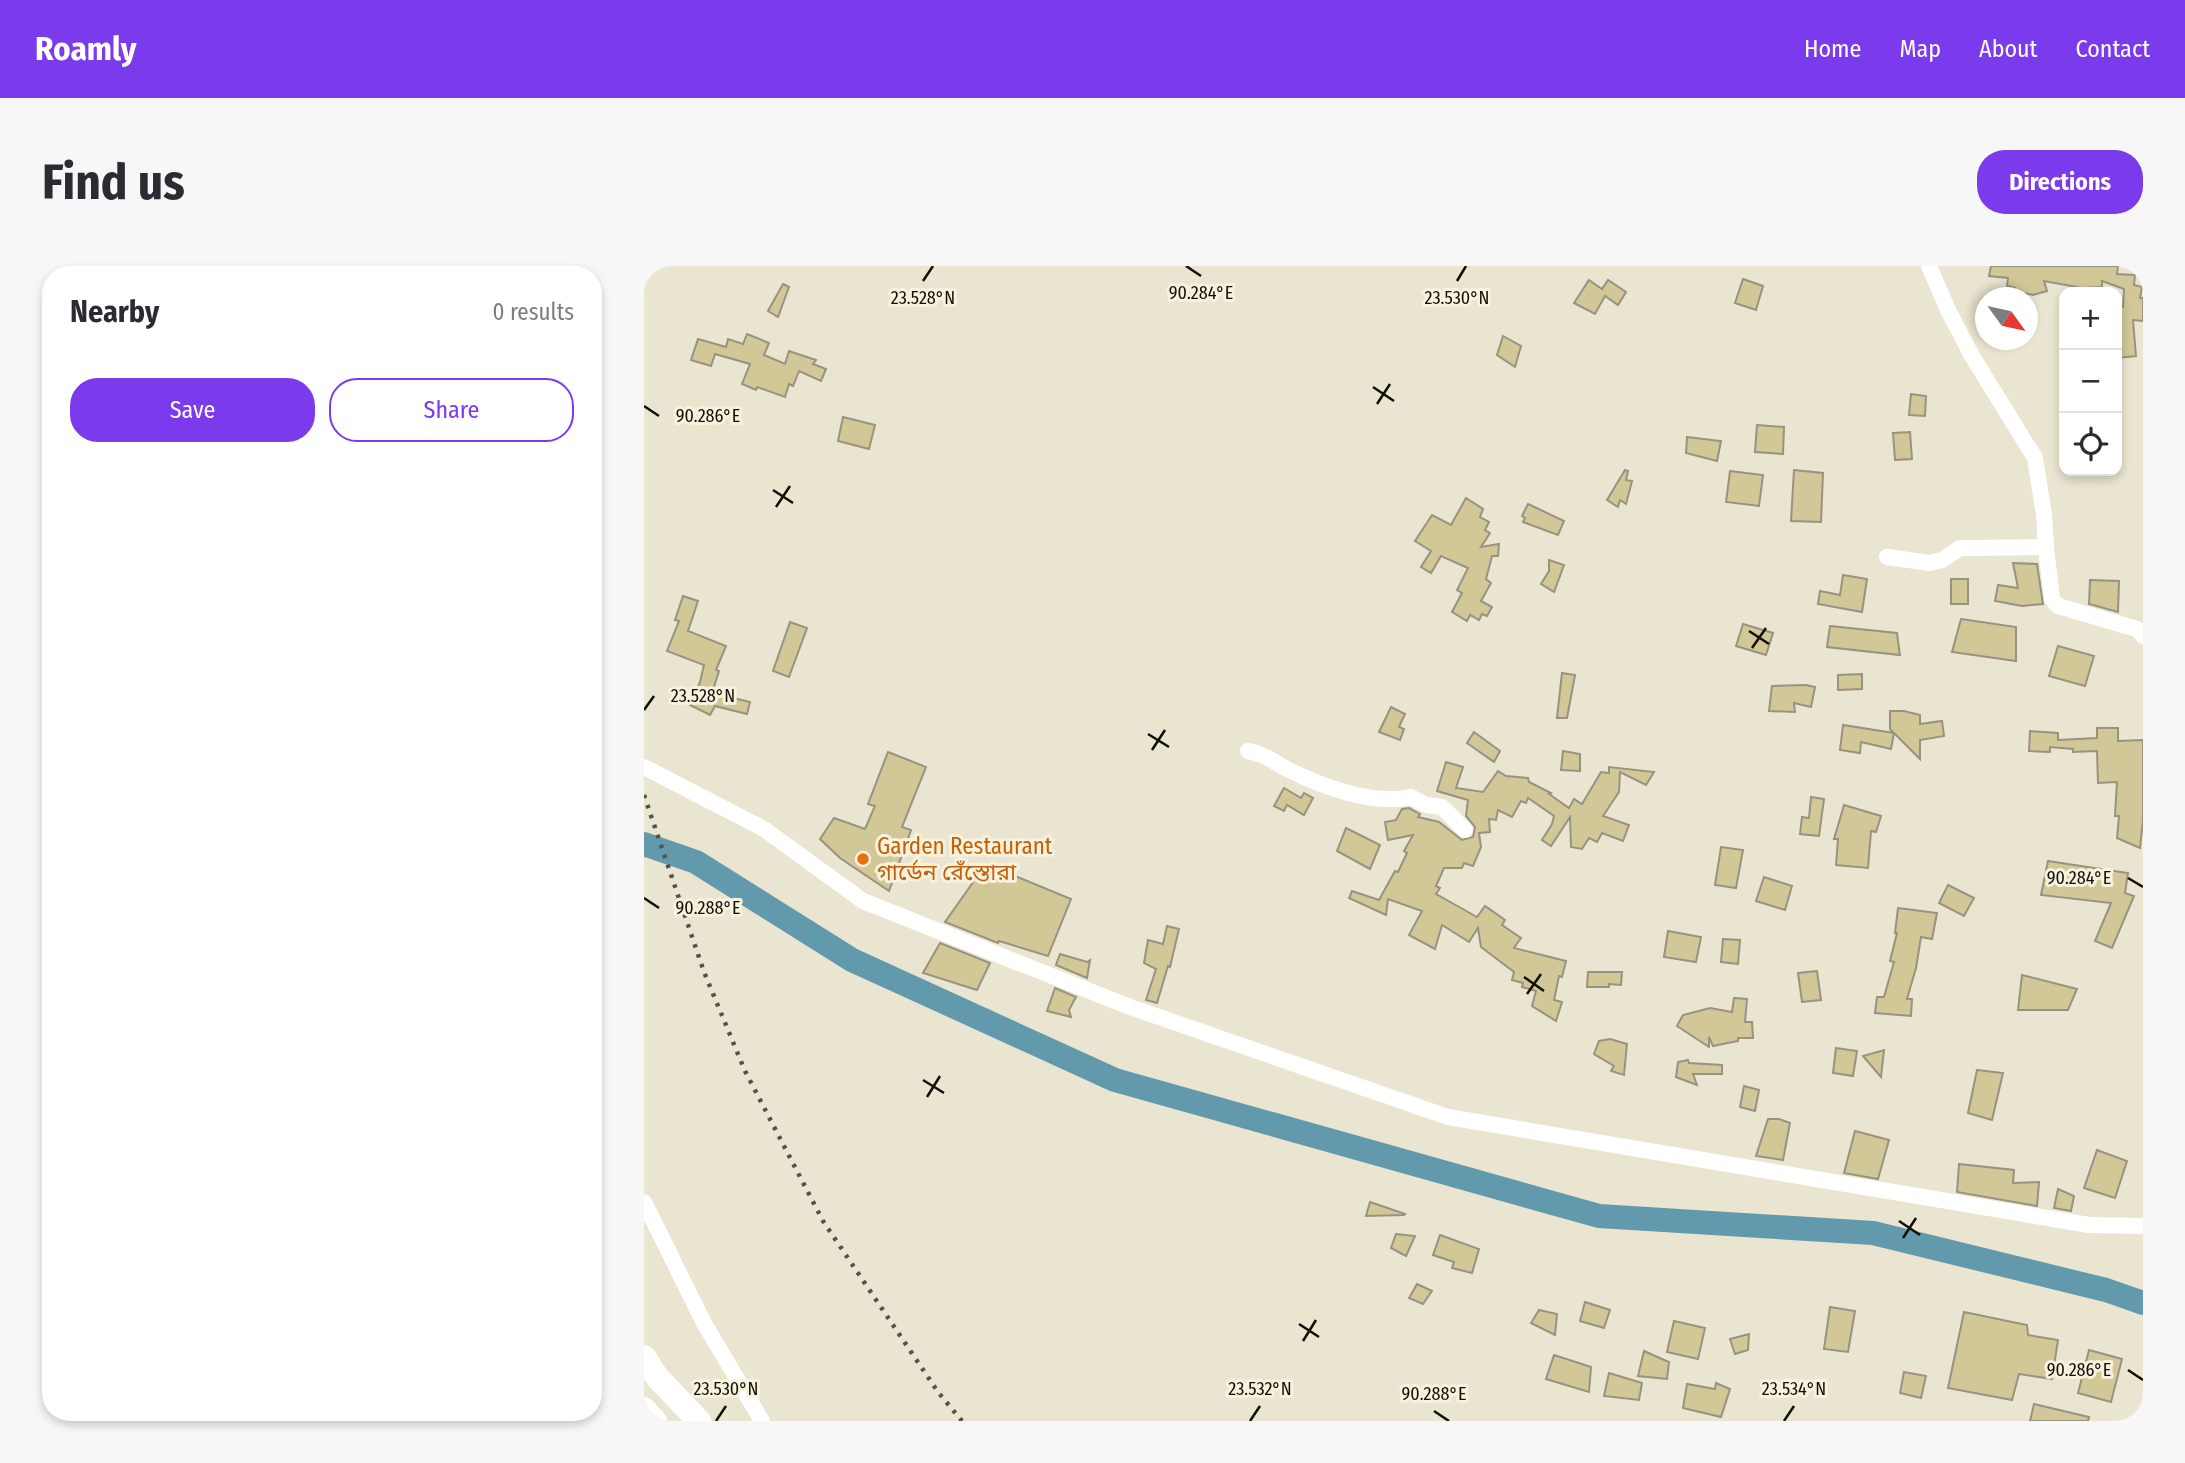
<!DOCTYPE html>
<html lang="en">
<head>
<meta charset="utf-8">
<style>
	:root { --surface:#fff; --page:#f7f7f7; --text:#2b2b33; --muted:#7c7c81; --line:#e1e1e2; --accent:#7c3aed }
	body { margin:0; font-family:"Fira Sans Condensed","Noto Sans Bengali",sans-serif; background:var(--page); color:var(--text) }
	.controls { position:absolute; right:21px; top:21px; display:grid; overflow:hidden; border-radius:14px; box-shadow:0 4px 10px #0003 }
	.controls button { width:63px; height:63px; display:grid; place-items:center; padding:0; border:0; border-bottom:2px solid var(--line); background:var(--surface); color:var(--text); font:35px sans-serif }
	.compass { position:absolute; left:1331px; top:21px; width:63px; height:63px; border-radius:50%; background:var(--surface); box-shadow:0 4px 10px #0003; rotate:123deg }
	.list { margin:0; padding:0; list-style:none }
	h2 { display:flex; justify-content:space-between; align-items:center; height:91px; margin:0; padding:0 28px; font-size:30px }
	h2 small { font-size:23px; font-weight:400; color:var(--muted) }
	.actions { display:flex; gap:14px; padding:21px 28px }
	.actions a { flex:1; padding:16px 0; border:2px solid var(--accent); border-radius:28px; text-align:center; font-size:24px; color:var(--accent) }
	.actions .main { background:var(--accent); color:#fff }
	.icon { flex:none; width:38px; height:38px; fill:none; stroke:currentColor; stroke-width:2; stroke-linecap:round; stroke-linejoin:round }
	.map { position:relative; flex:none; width:1499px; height:1155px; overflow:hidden; border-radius:28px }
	header { display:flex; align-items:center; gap:42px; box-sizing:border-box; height:98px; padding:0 35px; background:var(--accent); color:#fff }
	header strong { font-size:33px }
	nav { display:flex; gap:38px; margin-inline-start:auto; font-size:24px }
	.intro { display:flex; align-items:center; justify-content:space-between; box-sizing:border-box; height:168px; padding:0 42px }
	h1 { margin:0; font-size:49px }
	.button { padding:18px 32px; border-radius:28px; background:var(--accent); color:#fff; font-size:24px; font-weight:700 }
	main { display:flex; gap:42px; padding:0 42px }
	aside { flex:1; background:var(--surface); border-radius:28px; box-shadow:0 4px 10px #0003 }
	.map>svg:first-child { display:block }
</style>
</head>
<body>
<header>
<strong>Roamly</strong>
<nav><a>Home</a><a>Map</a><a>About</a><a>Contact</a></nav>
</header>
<div class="intro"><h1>Find us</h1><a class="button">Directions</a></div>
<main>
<aside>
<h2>Nearby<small>0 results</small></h2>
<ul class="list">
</ul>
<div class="actions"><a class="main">Save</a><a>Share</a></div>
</aside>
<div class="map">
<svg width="1499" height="1155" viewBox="0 0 1499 1155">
	<rect width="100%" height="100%" fill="#eae5d0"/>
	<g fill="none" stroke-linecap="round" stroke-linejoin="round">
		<path stroke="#6399ad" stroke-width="24" d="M 0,578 L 52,596 L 208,694 L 471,814 L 955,950 L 1229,967 L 1462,1024 L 1499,1037"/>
	</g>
	<g fill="#d2c797" stroke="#989380" stroke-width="2">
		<path d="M 1347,0 L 1474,0 L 1473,8 L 1491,9 L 1490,19 L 1498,21 L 1496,32 L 1499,32 L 1499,55 L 1489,54 L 1492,90 L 1473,92 L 1473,48 L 1475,48 L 1475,41 L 1479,41 L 1480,23 L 1458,15 L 1458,21 L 1438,22 L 1400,15 L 1403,25 L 1389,29 L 1370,25 L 1371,22 L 1363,20 L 1364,12 L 1345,10 Z"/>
		<path d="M 1099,13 L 1119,20 L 1112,44 L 1091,37 Z"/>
		<path d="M 945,14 L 958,23 L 964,14 L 982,26 L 974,39 L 961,30 L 951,48 L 930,37 Z"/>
		<path d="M 139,18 L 145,21 L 134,51 L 124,45 Z"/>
		<path d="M 103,68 L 125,77 L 120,89 L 141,98 L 145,85 L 172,94 L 169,98 L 182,103 L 177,115 L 155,105 L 149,120 L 145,118 L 141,131 L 113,121 L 112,124 L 98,118 L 106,98 L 71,88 L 67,100 L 47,94 L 54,73 L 82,81 L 84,73 L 99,78 Z"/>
		<path d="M 859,70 L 877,80 L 871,101 L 853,89 Z"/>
		<path d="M 1267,128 L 1282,130 L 1281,150 L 1265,149 Z"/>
		<path d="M 199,151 L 231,159 L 225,183 L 194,175 Z"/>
		<path d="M 1113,159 L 1140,161 L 1139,188 L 1111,186 Z"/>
		<path d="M 1266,166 L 1268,193 L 1251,194 L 1249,167 Z"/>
		<path d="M 1043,171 L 1077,175 L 1073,195 L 1042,187 Z"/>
		<path d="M 981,204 L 984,205 L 982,214 L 988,215 L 982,238 L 976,234 L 974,241 L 963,234 Z"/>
		<path d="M 1150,204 L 1179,207 L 1177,256 L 1147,255 Z"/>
		<path d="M 1086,205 L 1119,209 L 1115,240 L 1082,236 Z"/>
		<path d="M 822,232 L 839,243 L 836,251 L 845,256 L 841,264 L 846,267 L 837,281 L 855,278 L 854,290 L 848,290 L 842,313 L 847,317 L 837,335 L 848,341 L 843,350 L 838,348 L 835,354 L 826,349 L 823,355 L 808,346 L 818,327 L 813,324 L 824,302 L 797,290 L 787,307 L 777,301 L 787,285 L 771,275 L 788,249 L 807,259 Z"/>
		<path d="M 884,238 L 920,255 L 914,269 L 879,256 L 881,252 L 878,250 Z"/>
		<path d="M 905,294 L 920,299 L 910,326 L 897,318 L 905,305 Z"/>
		<path d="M 1369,297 L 1393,298 L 1399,338 L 1378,340 L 1351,335 L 1354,319 L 1374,322 Z"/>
		<path d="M 1199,309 L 1223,313 L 1218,346 L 1174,338 L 1176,325 L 1196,329 Z"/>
		<rect x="1307" y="313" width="17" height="25"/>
		<path d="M 1446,314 L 1475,315 L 1474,346 L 1445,338 Z"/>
		<path d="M 39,330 L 54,335 L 44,365 L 82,380 L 72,404 L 75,405 L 68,427 L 106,436 L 103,448 L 71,440 L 66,449 L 46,439 L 56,416 L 60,399 L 23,385 L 35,355 L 31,354 Z"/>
		<path d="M 1317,353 L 1372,361 L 1372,395 L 1308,386 Z"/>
		<path d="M 146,356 L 163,362 L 145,411 L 129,405 Z"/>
		<path d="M 1099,358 L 1129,367 L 1122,389 L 1092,380 Z"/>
		<path d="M 1186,360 L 1253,367 L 1256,389 L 1183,381 Z"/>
		<path d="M 1414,380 L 1450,390 L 1441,420 L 1405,410 Z"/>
		<path d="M 918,407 L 931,409 L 923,452 L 913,452 Z"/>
		<path d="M 1218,408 L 1218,423 L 1194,424 L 1194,409 Z"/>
		<path d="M 1162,419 L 1171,421 L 1167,441 L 1150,437 L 1151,446 L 1125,445 L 1128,420 Z"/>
		<path d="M 747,441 L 761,448 L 755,461 L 760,463 L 756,474 L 735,466 Z"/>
		<path d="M 1246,445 L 1260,445 L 1276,449 L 1276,458 L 1298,455 L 1300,470 L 1276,474 L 1276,493 L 1250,467 L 1247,483 L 1217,476 L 1216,487 L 1196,484 L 1199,459 L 1250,467 L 1246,463 Z"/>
		<path d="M 1453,462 L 1474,462 L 1474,475 L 1499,474 L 1499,554 L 1496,582 L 1473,572 L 1475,550 L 1471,550 L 1473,516 L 1454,517 L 1453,485 L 1429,486 L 1429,483 L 1406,481 L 1406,486 L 1385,485 L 1386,465 L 1414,467 L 1414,474 L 1453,472 Z"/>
		<path d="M 830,466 L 856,485 L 850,496 L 823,477 Z"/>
		<path d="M 919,485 L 936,488 L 936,505 L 917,504 Z"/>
		<path d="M 244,486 L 282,501 L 258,561 L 267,564 L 245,625 L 196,592 L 176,573 L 190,552 L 221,563 L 231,540 L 224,538 Z"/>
		<path d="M 802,496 L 819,501 L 812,522 L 839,526 L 854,505 L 862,510 L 884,512 L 885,516 L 907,527 L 905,528 L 925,542 L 930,533 L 938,538 L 957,506 L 965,507 L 965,501 L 1010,506 L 1002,519 L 976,506 L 975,526 L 959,550 L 985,559 L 979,575 L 958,567 L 953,576 L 945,572 L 938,583 L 927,581 L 926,551 L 907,580 L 898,574 L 908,558 L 910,550 L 884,532 L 882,537 L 877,535 L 868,551 L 854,544 L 852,554 L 845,553 L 846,566 L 835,567 L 837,581 L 829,600 L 820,597 L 818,602 L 800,602 L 792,620 L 796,622 L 792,628 L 833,651 L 841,640 L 861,654 L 858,659 L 877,672 L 870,682 L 922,695 L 918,711 L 915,710 L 910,734 L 918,736 L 912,755 L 888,740 L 892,725 L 878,721 L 879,717 L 868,714 L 870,706 L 837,681 L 834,662 L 825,676 L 798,659 L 791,683 L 765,669 L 778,645 L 744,633 L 742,649 L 705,632 L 708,625 L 735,634 L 751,605 L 754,606 L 763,587 L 760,585 L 769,569 L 744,574 L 741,556 L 752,554 L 758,543 L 765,542 L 776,548 L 774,551 L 795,556 L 818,574 L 829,571 L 831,561 L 822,550 L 824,534 L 793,525 Z"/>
		<path d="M 640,522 L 657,532 L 660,527 L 669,532 L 660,549 L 643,539 L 640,545 L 630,540 Z"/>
		<path d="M 1167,531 L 1180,533 L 1175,570 L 1156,568 L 1158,551 L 1165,552 Z"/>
		<path d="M 1200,539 L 1237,550 L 1232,566 L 1227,565 L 1224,602 L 1192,599 L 1194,573 L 1190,573 Z"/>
		<path d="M 702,562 L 736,579 L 726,603 L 693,585 Z"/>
		<path d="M 1077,581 L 1099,584 L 1092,622 L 1071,619 Z"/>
		<path d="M 1404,595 L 1484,607 L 1481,627 L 1490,630 L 1468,682 L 1451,675 L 1467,637 L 1397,629 Z"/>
		<path d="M 342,598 L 427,633 L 404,690 L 355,675 L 354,677 L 301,656 Z"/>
		<path d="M 1120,611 L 1148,620 L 1141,644 L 1112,635 Z"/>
		<path d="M 1304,619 L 1330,632 L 1320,650 L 1295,637 Z"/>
		<path d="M 1254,642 L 1293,647 L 1288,673 L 1277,671 L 1272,702 L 1263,733 L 1268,733 L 1267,750 L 1231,747 L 1233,731 L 1240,731 L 1250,696 L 1246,695 L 1253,667 L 1251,667 Z"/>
		<path d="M 523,660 L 535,663 L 526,701 L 524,700 L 513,737 L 502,734 L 512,703 L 500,697 L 504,674 L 519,678 Z"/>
		<path d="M 1024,665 L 1057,671 L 1052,696 L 1020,691 Z"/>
		<path d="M 1079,673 L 1096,674 L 1094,698 L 1077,696 Z"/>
		<path d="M 296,677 L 346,697 L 333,724 L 279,707 Z"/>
		<path d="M 416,688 L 443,696 L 446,694 L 443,712 L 412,699 Z"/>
		<path d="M 1173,705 L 1177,734 L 1158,736 L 1154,707 Z"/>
		<path d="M 944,706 L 978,706 L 977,719 L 965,718 L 965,721 L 943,721 Z"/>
		<path d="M 1378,709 L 1433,723 L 1424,744 L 1374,744 Z"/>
		<path d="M 411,722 L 432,731 L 425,744 L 427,751 L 403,745 Z"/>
		<path d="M 1090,732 L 1103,733 L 1101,756 L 1108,756 L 1109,772 L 1094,772 L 1094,775 L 1069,780 L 1065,771 L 1065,781 L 1033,760 L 1039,749 L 1066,742 L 1088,746 Z"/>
		<path d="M 966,773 L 983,778 L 980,809 L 967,805 L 970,800 L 950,788 L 955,775 Z"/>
		<path d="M 1192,782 L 1213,785 L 1209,810 L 1189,807 Z"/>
		<path d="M 1240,784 L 1237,811 L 1219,790 Z"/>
		<path d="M 1044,794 L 1045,797 L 1078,799 L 1078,808 L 1049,808 L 1053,819 L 1032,811 L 1034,796 Z"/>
		<path d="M 1333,804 L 1359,807 L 1348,854 L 1324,847 Z"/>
		<path d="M 1100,820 L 1115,824 L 1111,845 L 1096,841 Z"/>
		<path d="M 1124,853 L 1135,853 L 1146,857 L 1139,894 L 1112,890 Z"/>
		<path d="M 1211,865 L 1245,874 L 1234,913 L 1200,907 Z"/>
		<path d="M 1453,884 L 1483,895 L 1471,932 L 1440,922 Z"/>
		<path d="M 1315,898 L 1370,904 L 1369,917 L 1395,916 L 1393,940 L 1313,926 Z"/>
		<path d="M 1414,923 L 1430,930 L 1427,945 L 1410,942 Z"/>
		<path d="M 726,936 L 761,948 L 760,949 L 722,950 Z"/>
		<path d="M 752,968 L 771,970 L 762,990 L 747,982 Z"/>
		<path d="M 796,969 L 835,983 L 828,1007 L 808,1002 L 810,996 L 789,989 Z"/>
		<path d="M 773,1018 L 788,1025 L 779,1038 L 765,1032 Z"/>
		<path d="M 941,1036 L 966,1044 L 960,1062 L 936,1055 Z"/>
		<path d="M 1186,1041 L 1211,1045 L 1204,1086 L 1180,1083 Z"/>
		<path d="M 895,1044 L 913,1048 L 911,1069 L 887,1057 Z"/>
		<path d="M 1320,1046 L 1383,1059 L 1384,1069 L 1414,1074 L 1408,1113 L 1375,1108 L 1368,1134 L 1304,1122 Z"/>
		<path d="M 1030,1055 L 1061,1062 L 1054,1093 L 1023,1086 Z"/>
		<path d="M 1105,1068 L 1104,1084 L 1091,1088 L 1086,1073 Z"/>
		<path d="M 1445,1084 L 1478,1093 L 1467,1136 L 1434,1127 Z"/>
		<path d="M 1000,1085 L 1025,1096 L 1023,1113 L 994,1110 Z"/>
		<path d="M 910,1089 L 947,1101 L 945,1126 L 902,1113 Z"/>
		<path d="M 1260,1106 L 1282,1110 L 1277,1132 L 1256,1127 Z"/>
		<path d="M 965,1107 L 998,1117 L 995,1134 L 960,1130 Z"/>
		<path d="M 1072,1117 L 1086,1123 L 1077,1151 L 1039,1142 L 1043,1118 L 1071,1123 Z"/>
		<path d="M 1390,1138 L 1445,1151 L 1444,1155 L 1386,1155 Z"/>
	</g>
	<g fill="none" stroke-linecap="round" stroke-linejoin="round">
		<g stroke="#fff" stroke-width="16">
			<path d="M 1285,0 L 1304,44 L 1328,90 L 1391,192 L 1400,249 L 1402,281 L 1408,333 L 1414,340 L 1493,363 L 1499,370"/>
			<path d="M 1243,291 L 1286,297 L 1298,294 L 1316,282 L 1402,281"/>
			<path d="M 604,485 C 621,488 628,495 643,503 C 676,520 730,540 767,531 L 782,539 L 798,541 L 821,564"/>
			<path d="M 0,501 L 120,563 L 219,635 L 486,741 L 804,851 L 1445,959 L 1499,960"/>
			<path d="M 0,936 L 60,1057 L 118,1155"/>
		</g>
		<g stroke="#fff" stroke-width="24">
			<path d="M 0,1091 L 13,1111 L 55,1155"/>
			<path d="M 0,1143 L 11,1155"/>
		</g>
		<path stroke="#545146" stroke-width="4.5" stroke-dasharray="3.5 7" stroke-linecap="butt" d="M 0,529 L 60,706 L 101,805 L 179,955 L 294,1126 L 318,1155"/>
	</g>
	<path fill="none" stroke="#110f08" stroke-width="2.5" d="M 542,0 L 557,10M 279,15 L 289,0M 813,15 L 822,0M 729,121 L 750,135M 733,138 L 746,118M 0,140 L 15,150M 129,224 L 149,237M 132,241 L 146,220M 1105,365 L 1125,378M 1108,382 L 1122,362M 0,444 L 10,430M 504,468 L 525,481M 508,484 L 521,464M 1484,612 L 1499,621M 0,632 L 15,642M 880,711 L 900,725M 883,728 L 897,708M 279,814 L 300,827M 283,831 L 296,810M 1255,955 L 1276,969M 1259,972 L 1272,952M 655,1058 L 675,1071M 659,1075 L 672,1054M 1484,1104 L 1499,1114M 790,1145 L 805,1155M 72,1155 L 82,1140M 606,1155 L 616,1140M 1140,1155 L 1150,1140"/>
	<circle fill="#e8710a" stroke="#f7f2dd" stroke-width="2.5" cx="219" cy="593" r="7"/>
	<g text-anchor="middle" stroke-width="6" stroke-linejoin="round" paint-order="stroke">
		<g font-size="23" fill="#c56008" stroke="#f7f2dd" text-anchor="start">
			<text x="233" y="588">Garden Restaurant<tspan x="233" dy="26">গার্ডেন রেঁস্তোরা</tspan></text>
		</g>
	</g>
	<g font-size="18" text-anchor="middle" fill="#110f08" stroke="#f7f2dd" stroke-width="6" stroke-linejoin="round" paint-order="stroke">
		<text x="557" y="33">90.284°E</text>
		<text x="279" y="38">23.528°N</text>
		<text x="813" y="38">23.530°N</text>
		<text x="64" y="156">90.286°E</text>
		<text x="59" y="436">23.528°N</text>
		<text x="1435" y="618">90.284°E</text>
		<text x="64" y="648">90.288°E</text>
		<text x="1435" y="1110">90.286°E</text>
		<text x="82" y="1129">23.530°N</text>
		<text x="616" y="1129">23.532°N</text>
		<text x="1150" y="1129">23.534°N</text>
		<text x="790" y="1134">90.288°E</text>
	</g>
</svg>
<div class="controls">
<button>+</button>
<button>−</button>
<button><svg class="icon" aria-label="locate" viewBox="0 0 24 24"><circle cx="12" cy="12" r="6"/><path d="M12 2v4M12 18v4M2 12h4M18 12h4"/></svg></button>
</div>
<svg class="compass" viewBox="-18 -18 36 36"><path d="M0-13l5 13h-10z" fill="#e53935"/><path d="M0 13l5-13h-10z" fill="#7c7c81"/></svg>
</div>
</main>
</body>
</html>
